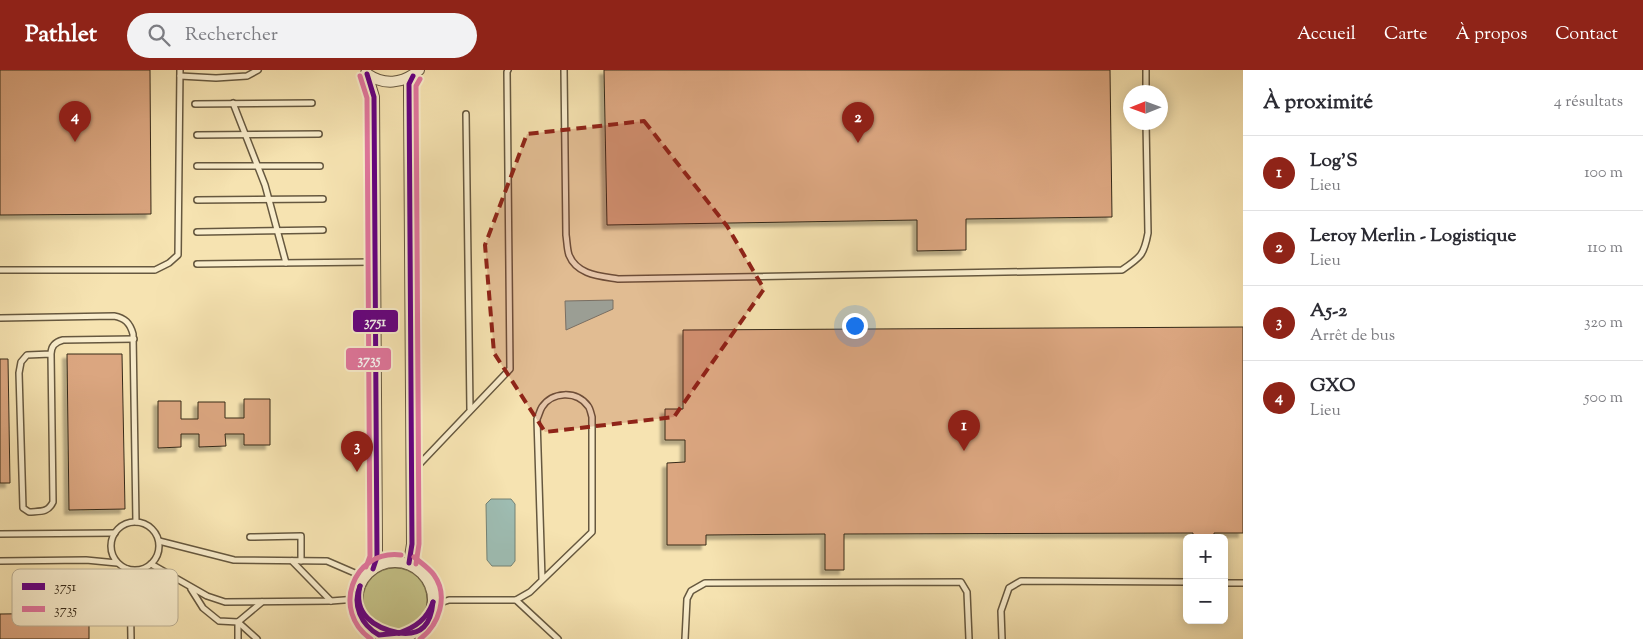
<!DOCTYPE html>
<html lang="fr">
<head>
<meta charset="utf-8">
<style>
	:root { --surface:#fff; --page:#f2f2f3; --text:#2b2b33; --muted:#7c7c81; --line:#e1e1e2; --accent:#8f2418 }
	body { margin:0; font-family:"Sorts Mill Goudy",serif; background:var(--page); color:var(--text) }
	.controls { position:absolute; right:15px; bottom:15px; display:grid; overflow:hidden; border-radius:8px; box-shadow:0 2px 12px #0003 }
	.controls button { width:45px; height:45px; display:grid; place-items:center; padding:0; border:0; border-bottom:1px solid var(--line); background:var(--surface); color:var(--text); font:25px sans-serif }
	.compass { position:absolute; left:1123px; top:15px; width:45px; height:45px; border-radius:50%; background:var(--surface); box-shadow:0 2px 12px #0003; rotate:269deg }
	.you { position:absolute; left:854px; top:255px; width:18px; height:18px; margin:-12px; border:4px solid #fff; border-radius:50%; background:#1a73e8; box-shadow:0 0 0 8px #1a73e833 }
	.badge { display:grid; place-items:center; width:32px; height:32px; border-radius:50%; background:var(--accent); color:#fff; font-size:16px; font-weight:700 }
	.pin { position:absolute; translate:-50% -41px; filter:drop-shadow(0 1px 2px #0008) }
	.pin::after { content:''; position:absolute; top:26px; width:18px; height:15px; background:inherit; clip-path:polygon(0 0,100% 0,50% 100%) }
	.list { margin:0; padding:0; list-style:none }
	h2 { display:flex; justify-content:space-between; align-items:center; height:65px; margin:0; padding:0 20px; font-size:21px }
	h2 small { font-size:16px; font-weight:400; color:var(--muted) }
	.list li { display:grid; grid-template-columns:32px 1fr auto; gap:15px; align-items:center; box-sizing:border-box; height:75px; padding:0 20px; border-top:1px solid var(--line) }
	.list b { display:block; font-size:19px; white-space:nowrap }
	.list p { margin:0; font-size:16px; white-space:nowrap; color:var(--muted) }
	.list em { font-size:16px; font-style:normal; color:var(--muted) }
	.icon { flex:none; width:28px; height:28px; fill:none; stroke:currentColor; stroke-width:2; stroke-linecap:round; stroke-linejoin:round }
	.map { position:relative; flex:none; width:1243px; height:569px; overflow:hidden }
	header { display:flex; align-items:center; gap:30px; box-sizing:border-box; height:70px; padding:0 25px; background:var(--accent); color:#fff }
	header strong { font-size:24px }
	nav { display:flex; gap:28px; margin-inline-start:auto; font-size:18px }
	.search { width:350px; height:45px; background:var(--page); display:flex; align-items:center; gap:12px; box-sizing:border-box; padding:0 18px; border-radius:28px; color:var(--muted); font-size:19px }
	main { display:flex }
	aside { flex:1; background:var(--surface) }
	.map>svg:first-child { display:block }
</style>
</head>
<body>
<header>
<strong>Pathlet</strong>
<div class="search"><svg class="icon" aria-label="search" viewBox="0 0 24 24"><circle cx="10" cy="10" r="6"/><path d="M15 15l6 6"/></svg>Rechercher</div>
<nav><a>Accueil</a><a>Carte</a><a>À propos</a><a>Contact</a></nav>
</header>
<main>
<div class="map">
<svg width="1243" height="569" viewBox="0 0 1243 569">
	<defs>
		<filter id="shadow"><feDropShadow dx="-4.5" dy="4.5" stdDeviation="1" flood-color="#0004"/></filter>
	</defs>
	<rect width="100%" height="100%" fill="#f6e3b1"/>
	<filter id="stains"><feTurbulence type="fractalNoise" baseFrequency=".004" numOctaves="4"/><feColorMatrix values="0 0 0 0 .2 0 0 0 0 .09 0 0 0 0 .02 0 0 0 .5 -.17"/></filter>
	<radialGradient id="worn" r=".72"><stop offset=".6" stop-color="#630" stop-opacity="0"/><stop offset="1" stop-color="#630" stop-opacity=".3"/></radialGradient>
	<circle fill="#c4c186" stroke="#7d7650" cx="395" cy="530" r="32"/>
	<g fill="#9ebdb3" stroke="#748275">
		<path d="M 613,230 L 613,239 L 566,260 L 565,231 Z"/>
		<path d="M 491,429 L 511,429 L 515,434 L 515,491 L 511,496 L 492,496 L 487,490 L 486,434 Z"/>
	</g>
	<g fill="#dba680" stroke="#362a19" filter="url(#shadow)">
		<path d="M 0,0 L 150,0 L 151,144 L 0,145 Z"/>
		<path d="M 604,0 L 1110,0 L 1112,147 L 966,149 L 966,180 L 917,181 L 917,150 L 607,155 Z"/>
		<path d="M 1243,257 L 1243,463 L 1214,463 L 1214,468 L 1193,468 L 1193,463 L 844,464 L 844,500 L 825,500 L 825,464 L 706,465 L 706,475 L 667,475 L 667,393 L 685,392 L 685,370 L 665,370 L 665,339 L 683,339 L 683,260 Z"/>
		<path d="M 67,284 L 122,284 L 125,439 L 69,440 Z"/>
		<path d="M 0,289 L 8,289 L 10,413 L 0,413 Z"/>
		<path d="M 244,329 L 270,329 L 270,375 L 244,375 L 244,364 L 225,364 L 226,376 L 199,377 L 199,364 L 181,364 L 181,377 L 158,378 L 158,331 L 181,331 L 181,349 L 198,349 L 198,332 L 225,332 L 225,348 L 244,348 Z"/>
		<path d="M 89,543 L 89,569 L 0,569 L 0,544 Z"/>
	</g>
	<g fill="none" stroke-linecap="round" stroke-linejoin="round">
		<defs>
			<g id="lane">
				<path d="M 564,0 L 566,165 C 567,171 567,179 569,185 C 577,205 600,206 618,209 L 1122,200 C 1141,187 1144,185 1148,163 L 1146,52"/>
				<path d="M 1146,0 L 1146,22"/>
				<path d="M 180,6 L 216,8 L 247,6 L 258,0"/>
				<path d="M 233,33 L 265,115 L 286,193"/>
				<path d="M 195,34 L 312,33"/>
				<path d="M 466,44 L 470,339"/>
				<path d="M 197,65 L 319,64"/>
				<path d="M 197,96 L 320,96"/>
				<path d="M 197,130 L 323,129"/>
				<path d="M 197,162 L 323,160"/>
				<path d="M 197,194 L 375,192"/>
				<path d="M 0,200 L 155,200 L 169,193 L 178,185 L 180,0"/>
				<path d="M 0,248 L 114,246 C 125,248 130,253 133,264 L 136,452"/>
				<path d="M 51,284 L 27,285 L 21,292 L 19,303 L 23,438 L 29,442 C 40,441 48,443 53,432 L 51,284 C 51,276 55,272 63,270 L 134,269"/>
				<path d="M 412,402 L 510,299 L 507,2 L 508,0"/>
				<circle cx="135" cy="476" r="24"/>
				<path d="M 0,464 L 115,463"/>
				<path d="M 250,467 L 301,466 L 301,491"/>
				<path d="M 159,471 L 234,490 L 327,491 L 364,507"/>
				<path d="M 0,491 L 86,490 L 117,493"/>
				<path d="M 292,491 L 331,531"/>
				<path d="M 151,494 L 207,526 L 225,532 L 331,531 L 357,529"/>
				<path d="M 127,499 L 130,509 L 131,569"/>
				<path d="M 1224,513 L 1243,513"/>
				<path d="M 191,519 L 203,538 L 219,551 L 238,552 L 257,569"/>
				<path d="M 516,530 L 530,522 L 592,462 L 592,347 C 591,344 590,338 588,336 C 576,320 552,322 542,337 C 540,340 539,345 537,349 L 542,509"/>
				<path d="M 434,535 L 449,530 L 516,530 L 558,569"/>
				<path d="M 238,552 L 262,532"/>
				<path d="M 238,552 L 238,569"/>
				<path d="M 685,569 L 687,529 L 691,521 L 705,513 L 961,512 L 967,522 L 969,569"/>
				<path d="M 1002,569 L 1001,541 L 1009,518 L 1021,511 L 1187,512"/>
			</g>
			<g id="street">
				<path d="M 366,3 C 383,16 403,14 419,0"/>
				<path d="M 367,4 L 374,27 L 377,474 L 377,487 L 373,499"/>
				<circle cx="395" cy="530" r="38"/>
				<path d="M 409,493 L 412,474 L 409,27 L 409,14 L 413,6"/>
			</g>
		</defs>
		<use href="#lane" stroke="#66583f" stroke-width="8"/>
		<use href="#street" stroke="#66583f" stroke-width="12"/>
		<use href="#lane" stroke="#f9edcc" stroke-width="5"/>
		<use href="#street" stroke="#f9edcc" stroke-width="10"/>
		<defs>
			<g id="bus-1">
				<path d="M 367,4 L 374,27 L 377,487 L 373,499"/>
				<path d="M 409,493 L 412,474 L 409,14 L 413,6"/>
				<path d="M 360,516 C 353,544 374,558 399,563"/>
				<path d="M 360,516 C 352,535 361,555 379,565 L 399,563"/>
				<path d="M 399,563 C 422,566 431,554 433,532"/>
				<path d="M 399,563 C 416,557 427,549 433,532"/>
			</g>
			<g id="bus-2">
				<path d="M 360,6 L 367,28 L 370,486 L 366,497"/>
				<path d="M 414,487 C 421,493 429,498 434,505 C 449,526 439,555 420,569"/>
				<path d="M 416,494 L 419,474 L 416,16 L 420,9"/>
				<path d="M 371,569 C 331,542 352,479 401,485"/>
			</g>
		</defs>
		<use href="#bus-1" stroke="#f9edcc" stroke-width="9"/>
		<use href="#bus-2" stroke="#f9edcc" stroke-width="9"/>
		<use href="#bus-1" stroke="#640082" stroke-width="5"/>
		<use href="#bus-2" stroke="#e1759d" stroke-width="5"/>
	</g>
	<path fill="#8f2418" fill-opacity="0.2" stroke="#8f2418" stroke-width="4" stroke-dasharray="10 6" stroke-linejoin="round" d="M 644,51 L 727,156 L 764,219 L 674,347 L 545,362 L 494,283 L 485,175 L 527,64 Z"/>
	<rect x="12" y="499" width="166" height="57" rx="8" fill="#f9edcc" stroke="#beb296" stroke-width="1"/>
	<rect x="22" y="513" width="23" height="7" fill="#640082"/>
	<rect x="22" y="536" width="23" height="6" fill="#e1759d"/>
	<g font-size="14" fill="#362a19">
		<text x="54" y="521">3751</text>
		<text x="54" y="544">3735</text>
	</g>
	<g stroke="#f9edcc" stroke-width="2">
		<rect x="352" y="239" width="47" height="24" rx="5" fill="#640082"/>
		<rect x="345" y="277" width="47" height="24" rx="5" fill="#e1759d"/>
	</g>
	<g font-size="14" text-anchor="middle" font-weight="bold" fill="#fff">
		<text x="375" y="256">3751</text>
		<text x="369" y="294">3735</text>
	</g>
	<rect width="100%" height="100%" filter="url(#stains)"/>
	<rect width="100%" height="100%" fill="url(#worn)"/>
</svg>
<div class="controls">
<button>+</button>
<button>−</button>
</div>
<svg class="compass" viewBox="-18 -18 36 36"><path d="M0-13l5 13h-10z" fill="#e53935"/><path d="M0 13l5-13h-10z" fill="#7c7c81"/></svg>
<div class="you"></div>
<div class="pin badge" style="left:964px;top:381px">1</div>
<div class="pin badge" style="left:858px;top:73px">2</div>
<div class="pin badge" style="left:357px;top:402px">3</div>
<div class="pin badge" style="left:75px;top:72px">4</div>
</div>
<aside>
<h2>À proximité<small>4 résultats</small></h2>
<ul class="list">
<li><span class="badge">1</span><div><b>Log'S</b><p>Lieu</p></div><em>100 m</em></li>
<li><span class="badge">2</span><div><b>Leroy Merlin - Logistique</b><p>Lieu</p></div><em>110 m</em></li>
<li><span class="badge">3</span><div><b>A5-2</b><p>Arrêt de bus</p></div><em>320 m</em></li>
<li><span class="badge">4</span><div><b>GXO</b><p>Lieu</p></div><em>500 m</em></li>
</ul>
</aside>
</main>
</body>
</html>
